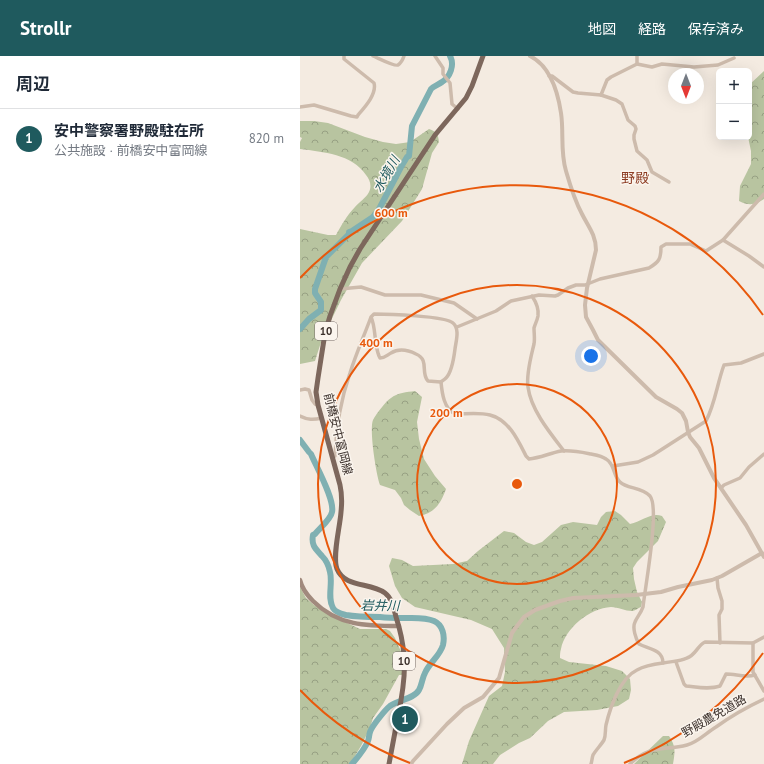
<!DOCTYPE html>
<html lang="ja">
<head>
<meta charset="utf-8">
<style>
	:root { --surface:#fff; --page:#f2f2f3; --text:#1f2937; --muted:#747a83; --line:#e0e1e3; --accent:#1f5a5e }
	body { margin:0; font-family:"PT Sans","Noto Sans JP",sans-serif; background:var(--page); color:var(--text) }
	.controls { position:absolute; right:12px; top:12px; display:grid; overflow:hidden; border-radius:6px; box-shadow:0 4px 16px #0002 }
	.controls button { width:36px; height:36px; display:grid; place-items:center; padding:0; border:0; border-bottom:1px solid var(--line); background:var(--surface); color:var(--text); font:20px sans-serif }
	.compass { position:absolute; left:368px; top:12px; width:36px; height:36px; border-radius:50%; background:var(--surface); box-shadow:0 4px 16px #0002; rotate:180deg }
	.you { position:absolute; left:291px; top:300px; width:14px; height:14px; margin:-10px; border:3px solid #fff; border-radius:50%; background:#1a73e8; box-shadow:0 0 0 6px #1a73e833 }
	.badge { display:grid; place-items:center; width:26px; height:26px; border-radius:50%; background:var(--accent); color:#fff; font-size:13px; font-weight:700 }
	.pin { position:absolute; translate:-50% -50%; border:2px solid #fff; box-shadow:0 1px 4px #0006 }
	.list { margin:0; padding:0; list-style:none }
	h2 { display:flex; justify-content:space-between; align-items:center; height:52px; margin:0; padding:0 16px; font-size:17px }
	h2 small { font-size:13px; font-weight:400; color:var(--muted) }
	.list li { display:grid; grid-template-columns:26px 1fr auto; gap:12px; align-items:center; box-sizing:border-box; height:60px; padding:0 16px; border-top:1px solid var(--line) }
	.list b { display:block; font-size:15px; white-space:nowrap }
	.list p { margin:0; font-size:13px; white-space:nowrap; color:var(--muted) }
	.list em { font-size:13px; font-style:normal; color:var(--muted) }
	.map { position:relative; flex:none; width:464px; height:708px; overflow:hidden }
	header { display:flex; align-items:center; gap:24px; box-sizing:border-box; height:56px; padding:0 20px; background:var(--accent); color:#fff }
	header strong { font-size:19px }
	nav { display:flex; gap:22px; margin-inline-start:auto; font-size:14px }
	main { display:flex }
	aside { flex:1; background:var(--surface) }
	.map>svg:first-child { display:block }
</style>
</head>
<body>
<header>
<strong>Strollr</strong>
<nav><a>地図</a><a>経路</a><a>保存済み</a></nav>
</header>
<main>
<aside>
<h2>周辺<small></small></h2>
<ul class="list">
<li><span class="badge">1</span><div><b>安中警察署野殿駐在所</b><p>公共施設 · 前橋安中富岡線</p></div><em>820 m</em></li>
</ul>
</aside>
<div class="map">
<svg width="464" height="708" viewBox="0 0 464 708">
	<defs>
		<pattern id="forest-crowns" width="20" height="18" patternUnits="userSpaceOnUse"><rect width="20" height="18" fill="#b8c4a0"/><path d="M2 6a3 3 0 1 1 6 0M12 15a3 3 0 1 1 6 0" fill="none" stroke="#97a083"/></pattern>
	</defs>
	<rect width="100%" height="100%" fill="#f4ebe1"/>
	<g fill="url(#forest-crowns)">
		<path d="M 464,15 L 464,143 C 455,149 449,150 439,145 L 440,130 L 451,108 L 451,95 L 448,81 L 449,81 L 449,29 Z"/>
		<path d="M 0,65 L 14,65 L 28,67 L 65,81 L 83,86 L 96,88 L 110,86 L 129,73 C 137,76 138,78 139,86 L 132,97 L 122,133 L 102,165 L 62,207 L 41,244 L 22,283 L 15,305 L 0,308 L 0,173 L 28,179 L 36,179 C 41,170 47,159 55,151 C 59,146 66,142 69,136 C 72,130 70,124 66,119 C 52,98 23,96 0,93 L 0,86 L 2,82 L 0,81 Z"/>
		<path d="M 115,335 L 122,341 L 117,366 L 119,383 L 124,403 L 135,420 L 146,433 C 141,447 135,457 119,460 L 110,454 L 104,449 L 101,442 L 95,434 L 80,429 C 76,418 69,373 73,364 C 76,358 86,345 91,342 C 97,337 107,336 115,335 Z"/>
		<path d="M 315,455 L 321,459 L 330,468 C 342,466 350,456 362,460 L 366,466 L 358,485 L 337,506 L 333,512 L 334,523 L 337,536 L 342,546 L 341,551 C 338,552 335,555 332,555 C 325,555 318,551 311,551 C 290,552 265,572 261,593 C 260,596 260,599 260,602 L 269,606 L 306,610 L 322,615 L 330,623 L 331,634 L 329,643 L 318,650 L 297,654 L 264,656 L 248,665 L 230,682 L 219,687 L 200,699 L 193,708 L 162,708 L 169,685 L 189,640 L 202,630 L 205,616 L 204,592 L 192,573 L 171,564 L 115,551 L 102,542 L 95,530 L 89,510 L 92,502 L 102,504 L 113,510 L 153,508 L 167,505 L 178,495 L 204,475 L 214,477 L 226,486 L 234,489 L 242,486 L 261,469 L 273,466 L 297,469 L 301,461 L 306,456 Z"/>
		<path d="M 0,531 L 6,542 L 14,549 L 45,566 L 60,573 L 86,573 L 90,575 L 95,582 L 103,600 L 102,619 L 99,619 L 83,648 L 73,662 L 70,672 L 61,690 L 50,708 L 0,708 Z"/>
		<path d="M 363,680 L 369,680 C 376,690 375,696 373,708 L 334,708 Z"/>
	</g>
	<g fill="none" stroke-linecap="round" stroke-linejoin="round">
		<g stroke="#7fb0b2" stroke-width="6">
			<path d="M 0,273 L 9,263 L 21,254 L 21,246 L 15,237 L 15,233 L 26,201 L 49,178 L 49,176 L 52,175 L 73,161 L 78,155 L 101,111 L 107,101 L 109,100 L 112,70 L 131,33 C 134,30 138,29 142,26 C 150,21 155,9 150,0"/>
			<path d="M 0,384 L 9,396 L 11,398 C 16,410 35,444 32,456 C 31,463 20,472 15,478 L 13,479 C 11,490 16,493 22,500 C 26,504 29,511 30,516 C 33,527 27,542 33,552 C 36,557 42,558 46,559 C 57,561 69,561 80,561 C 88,562 96,562 104,562 C 114,562 125,561 134,565 C 143,569 145,580 143,589 C 140,600 129,607 125,617 C 122,622 122,629 119,634 C 114,643 98,644 90,650 C 85,654 72,670 70,676 C 69,679 69,683 68,685 C 65,693 58,701 52,708"/>
		</g>
		<g stroke="#cdbbac" stroke-width="3.5">
			<path d="M 73,0 C 78,2 95,11 98,9 C 101,7 103,3 104,0"/>
			<path d="M 135,0 L 143,12 L 143,18 L 150,27 L 152,48 L 158,53"/>
			<path d="M 337,8 L 352,11 L 362,8 L 394,11 L 418,9 L 434,2"/>
			<path d="M 249,20 L 252,20 L 273,36 L 278,37 L 301,39 L 307,24 L 311,21 L 337,8 L 337,0"/>
			<path d="M 301,39 L 316,44 L 322,48 L 328,64 L 335,70 L 336,73 L 334,79 L 334,83 L 337,95 L 347,104 L 352,116 L 369,126"/>
			<path d="M 0,51 L 14,49 L 51,60 L 57,61 L 58,59 C 65,51 77,38 74,27 L 44,3 L 44,0"/>
			<path d="M 423,184 L 449,200 L 464,211"/>
			<path d="M 40,233 L 61,231 L 85,239 L 121,239 L 154,247 L 177,263"/>
			<path d="M 232,240 C 236,246 239,253 238,260 C 237,265 235,268 234,272 C 234,277 235,283 234,288 C 231,301 226,318 228,331 C 231,354 250,377 264,395"/>
			<path d="M 157,271 L 196,255 L 211,245 L 239,239 L 255,240 L 258,239 L 268,232 L 276,229 L 285,229 L 300,223 L 349,212 C 359,206 361,203 361,191 L 366,188 L 390,188 L 406,195 L 423,184 L 464,138"/>
			<path d="M 141,326 C 142,337 144,353 155,358 C 166,358 179,356 190,359 C 209,364 218,384 226,400 L 229,403 C 240,402 250,397 261,395 C 272,394 281,396 291,398 C 296,399 302,400 306,403 C 315,408 313,420 320,426 C 327,433 342,431 350,440 C 360,452 345,532 343,551 C 341,557 337,561 335,566 C 332,572 336,583 339,588 C 348,593 363,593 363,607"/>
			<path d="M 0,334 L 5,333 L 9,334 L 12,344 L 15,348 L 18,349"/>
			<path d="M 0,360 C 8,364 13,364 22,362"/>
			<path d="M 32,401 L 35,400 C 36,372 41,343 50,317 C 56,298 64,280 71,261 L 74,258 C 87,258 146,260 153,267 C 160,273 156,285 155,293 C 154,301 151,317 146,322 C 144,324 142,325 141,326 L 128,325 C 120,317 130,304 116,298 C 108,294 99,292 91,297 C 87,299 85,302 80,302 L 79,300 C 74,288 76,271 71,261"/>
			<path d="M 313,410 L 338,406 L 353,399 L 406,365 C 415,348 417,328 424,309 L 441,307 L 464,298"/>
			<path d="M 421,432 L 424,429 L 440,422 L 449,411 L 464,398"/>
			<path d="M 417,522 L 418,532 L 422,545 L 422,553 L 419,559 L 420,587"/>
			<path d="M 453,587 L 453,616 L 464,635"/>
			<path d="M 376,606 L 384,628 L 386,630 C 397,631 409,634 420,630 L 426,618 C 436,618 445,622 455,619"/>
			<path d="M 291,708 C 292,705 292,702 293,699 C 296,694 301,689 304,684 C 306,679 305,674 306,669 C 310,652 320,622 337,614 C 344,610 355,608 363,607 C 372,605 379,606 387,602 C 396,599 397,590 405,586 L 453,587 L 464,581"/>
			<path d="M 330,708 C 350,688 364,695 387,689 C 398,686 406,677 416,671 C 431,660 447,651 464,643"/>
		</g>
		<g stroke="#cdbbac" stroke-width="4">
			<path d="M 230,0 C 250,10 258,37 261,57 C 264,76 260,96 266,115 C 270,129 275,145 282,158 C 288,170 296,179 296,194 L 287,232 L 285,249 L 286,261 L 293,274 L 298,284 L 356,341 L 377,353 L 382,357 L 386,365 L 388,376 L 390,381 L 399,392 L 414,422 L 446,469 L 464,501"/>
			<path d="M 111,708 L 113,705 L 147,668 L 164,652 L 183,641 L 199,622 L 212,577 L 217,570 L 224,561 L 235,554 L 260,545 L 273,542 L 336,539 L 361,536 L 378,531 L 412,524 L 422,520 L 462,497"/>
		</g>
		<path stroke="#a18a7d" stroke-width="4.5" d="M 0,524 C 2,533 7,539 13,545 C 38,570 67,570 99,570"/>
		<path stroke="#7d675c" stroke-width="5" d="M 89,708 C 92,692 95,676 98,660 C 102,641 106,620 104,600 C 103,587 100,573 96,561 C 94,553 92,542 85,537 C 70,526 45,532 37,513 C 32,501 40,471 41,456 C 42,447 42,438 40,429 L 18,349 L 16,336 L 18,322 L 25,277 L 30,260 L 40,233 L 50,211 L 60,193 L 135,79 L 166,42 L 172,30 L 183,0"/>
	</g>
	<g fill="none" stroke="#e8590c" stroke-width="2">
		<circle cx="217" cy="428" r="100"/>
		<circle cx="217" cy="428" r="199"/>
		<path d="M463 597A299 299 0 0 1 324 707M110 707A299 299 0 0 1 0 634M0 222A299 299 0 0 1 463 259"/>
	</g>
	<g text-anchor="middle" stroke-width="3" stroke-linejoin="round" paint-order="stroke">
		<g fill="#fbf5ee" stroke="#756b66" stroke-width="1">
			<rect x="15" y="266" width="22" height="18" rx="3"/>
			<rect x="93" y="596" width="22" height="18" rx="3"/>
		</g>
		<g font-size="11" font-weight="bold" fill="#3b302b">
			<text x="26" y="279">10</text>
			<text x="104" y="609">10</text>
		</g>
		<g font-size="12" fill="#3b302b" stroke="#fbf5ee">
			<text transform="translate(38 378) rotate(76)" y="4">前橋安中富岡線</text>
			<text transform="translate(414 660) rotate(-30)" y="4">野殿農免道路</text>
		</g>
		<g font-size="13" font-style="italic" fill="#1f5a5e" stroke="#fbf5ee">
			<text transform="translate(86 118) rotate(-60)" y="5">水境川</text>
			<text transform="translate(80 549) rotate(1)" y="5">岩井川</text>
		</g>
		<g font-size="14" fill="#8c3b22" stroke="#fbf5ee">
			<text x="335" y="127">野殿</text>
		</g>
	</g>
	<circle cx="217" cy="428" r="6" fill="#e8590c" stroke="#fbf5ee" stroke-width="2"/>
	<g font-size="12" text-anchor="middle" font-weight="bold" fill="#e8590c" stroke="#fbf5ee" stroke-width="3" stroke-linejoin="round" paint-order="stroke">
		<text x="91" y="161">600 m</text>
		<text x="76" y="291">400 m</text>
		<text x="146" y="361">200 m</text>
	</g>
</svg>
<div class="controls">
<button>+</button>
<button>−</button>
</div>
<svg class="compass" viewBox="-18 -18 36 36"><path d="M0-13l5 13h-10z" fill="#e53935"/><path d="M0 13l5-13h-10z" fill="#747a83"/></svg>
<div class="you"></div>
<div class="pin badge" style="left:105px;top:663px">1</div>
</div>
</main>
</body>
</html>
